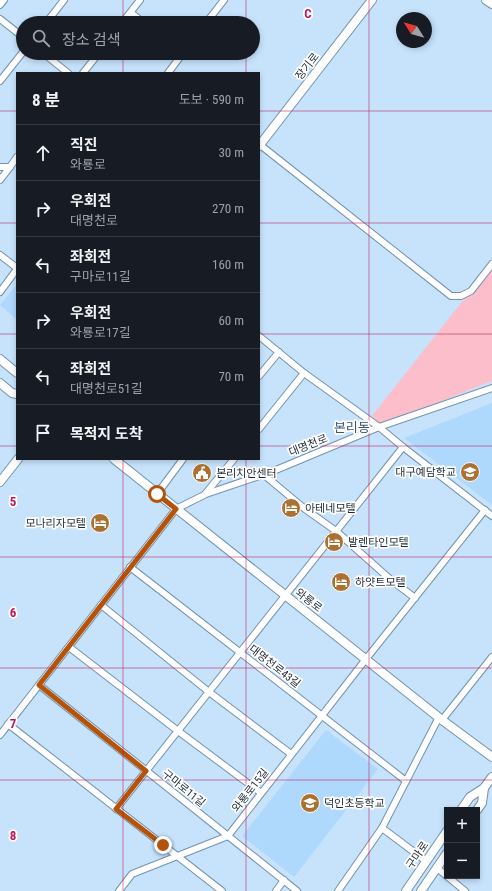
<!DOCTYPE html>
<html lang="ko">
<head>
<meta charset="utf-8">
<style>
	:root { --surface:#171b24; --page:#20242c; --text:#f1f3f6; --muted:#9ea1a6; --line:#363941 }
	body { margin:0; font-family:"Roboto Condensed","Noto Sans KR",sans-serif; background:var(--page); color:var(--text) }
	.controls { position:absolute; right:12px; bottom:12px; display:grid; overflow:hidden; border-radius:0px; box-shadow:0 2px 6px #0003 }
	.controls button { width:36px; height:36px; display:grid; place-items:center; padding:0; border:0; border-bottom:1px solid var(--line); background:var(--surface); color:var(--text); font:20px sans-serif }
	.compass { position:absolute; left:396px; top:12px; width:36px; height:36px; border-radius:50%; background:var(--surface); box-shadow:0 2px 6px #0003; rotate:307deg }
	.stop { position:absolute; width:12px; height:12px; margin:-9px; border:3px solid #b45309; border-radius:50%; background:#fff }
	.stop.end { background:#b45309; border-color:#fff; box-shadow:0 1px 4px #0008 }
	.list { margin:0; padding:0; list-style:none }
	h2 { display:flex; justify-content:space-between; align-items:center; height:52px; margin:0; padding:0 16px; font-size:17px }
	h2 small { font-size:13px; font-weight:400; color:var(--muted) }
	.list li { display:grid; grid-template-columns:26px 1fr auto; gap:12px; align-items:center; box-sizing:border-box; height:56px; padding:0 16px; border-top:1px solid var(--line) }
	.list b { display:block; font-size:15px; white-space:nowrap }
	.list p { margin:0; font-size:13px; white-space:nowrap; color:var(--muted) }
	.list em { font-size:13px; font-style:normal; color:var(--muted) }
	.icon { flex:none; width:22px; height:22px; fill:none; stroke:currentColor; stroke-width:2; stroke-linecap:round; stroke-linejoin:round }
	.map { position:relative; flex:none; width:492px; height:891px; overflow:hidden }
	.search { position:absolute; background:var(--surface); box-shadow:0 2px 6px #0003; left:16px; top:16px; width:244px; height:44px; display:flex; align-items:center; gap:10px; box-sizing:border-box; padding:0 14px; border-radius:22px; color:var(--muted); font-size:15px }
	.panel { position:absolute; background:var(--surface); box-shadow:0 2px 6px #0003; left:16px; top:72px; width:244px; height:388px; border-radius:0px }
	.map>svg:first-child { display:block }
</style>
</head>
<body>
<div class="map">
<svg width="492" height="891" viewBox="0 0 492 891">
	<rect width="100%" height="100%" fill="#c7e3fc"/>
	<g fill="#afd8fd">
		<path d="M 17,284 L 17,320 L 0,305 Z"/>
		<path d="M 492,403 L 492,505 L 404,438 Z"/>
		<path d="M 326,730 L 378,769 L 294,877 L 242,836 Z"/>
	</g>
	<path fill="#fcbecb" d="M 492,264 L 492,381 L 381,425 L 371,417 Z"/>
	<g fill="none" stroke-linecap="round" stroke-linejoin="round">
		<defs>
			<g id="minor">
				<path d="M 0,5 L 4,0"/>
				<path d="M 131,13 L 144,23"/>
				<path d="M 0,19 L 23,37"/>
				<path d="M 46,23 L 64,0"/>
				<path d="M 122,23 L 140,0"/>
				<path d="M 206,23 L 224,0"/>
				<path d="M 43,53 L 68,73"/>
				<path d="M 83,73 L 99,53"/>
				<path d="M 168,73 L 183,53"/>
				<path d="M 0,81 L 23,52"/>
				<path d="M 259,144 L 451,296 L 461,296 L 471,291 L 492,264"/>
				<path d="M 0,167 L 10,167 L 17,157"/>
				<path d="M 0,180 L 10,167"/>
				<path d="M 0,255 L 17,268"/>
				<path d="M 0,292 L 17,269"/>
				<path d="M 259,336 L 304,373 L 379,427 L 403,447 L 492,516"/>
				<path d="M 259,376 L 279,352"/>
				<path d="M 259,429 L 304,373"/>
				<path d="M 263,474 L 305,509 L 336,531 L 391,580 L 415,598"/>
				<path d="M 206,493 L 234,459"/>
				<path d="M 157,494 L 183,459"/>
				<path d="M 130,567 L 406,781"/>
				<path d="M 101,605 L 209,692 L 291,754"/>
				<path d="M 69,647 L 178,731 L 261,793"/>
				<path d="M 39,685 L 297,891"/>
				<path d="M 442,720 L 492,657"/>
				<path d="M 8,724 L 222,891"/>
				<path d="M 0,735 L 176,509 L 206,494 L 271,472 L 379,427 L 492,388"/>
				<path d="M 116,809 L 403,447"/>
				<path d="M 382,828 L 426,861"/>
				<path d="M 437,868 L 465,891"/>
				<path d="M 119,891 L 132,874 L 228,836 L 366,659 L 485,510"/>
				<path d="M 276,891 L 284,880"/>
				<path d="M 338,891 L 382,828 L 439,717"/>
			</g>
			<g id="major">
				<path d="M 486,0 L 492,4"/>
				<path d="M 259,146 L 372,0"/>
				<path d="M 0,359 L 17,373"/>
				<path d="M 0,383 L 12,393 L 17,394"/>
				<path d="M 114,459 L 442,720 L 492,757"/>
				<path d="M 0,482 L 18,459"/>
				<path d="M 461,810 L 470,797 L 484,788 L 492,777"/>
				<path d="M 477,810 L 482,803 L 484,788"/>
				<path d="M 406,891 L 447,831"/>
				<path d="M 421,891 L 447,853"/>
			</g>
		</defs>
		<use href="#minor" stroke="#7293af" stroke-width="8"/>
		<use href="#major" stroke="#7293af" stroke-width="10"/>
		<use href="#minor" stroke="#fff" stroke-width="6"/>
		<use href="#major" stroke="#fff" stroke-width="8"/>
	</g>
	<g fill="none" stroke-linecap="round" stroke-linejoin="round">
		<path stroke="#b45309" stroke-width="5" d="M 157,494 L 176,509 L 39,685 L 146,771 L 116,809 L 163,845"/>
	</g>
	<path fill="none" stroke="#c2185b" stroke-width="1" stroke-opacity="0.55" d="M 123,0 L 123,23M 246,0 L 246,23M 369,0 L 369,891M 123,53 L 123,73M 246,53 L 246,73M 0,111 L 17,111M 259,111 L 492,111M 0,223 L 17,223M 259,223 L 492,223M 0,334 L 17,334M 259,334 L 492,334M 0,446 L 17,446M 259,446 L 492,446M 123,459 L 123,891M 246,459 L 246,891M 0,557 L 492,557M 0,668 L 492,668M 0,780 L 492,780"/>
	<defs>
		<symbol id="school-disc" viewBox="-11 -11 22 22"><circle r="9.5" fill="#ab7130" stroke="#fff"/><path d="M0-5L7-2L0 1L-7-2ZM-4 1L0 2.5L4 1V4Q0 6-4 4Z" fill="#fff"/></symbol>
		<symbol id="civic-disc" viewBox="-11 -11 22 22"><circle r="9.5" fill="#ab7130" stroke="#fff"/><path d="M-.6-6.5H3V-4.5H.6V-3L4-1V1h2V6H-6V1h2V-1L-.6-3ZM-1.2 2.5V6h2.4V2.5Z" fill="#fff"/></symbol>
		<symbol id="hotel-disc" viewBox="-11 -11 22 22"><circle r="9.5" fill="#ab7130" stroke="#fff"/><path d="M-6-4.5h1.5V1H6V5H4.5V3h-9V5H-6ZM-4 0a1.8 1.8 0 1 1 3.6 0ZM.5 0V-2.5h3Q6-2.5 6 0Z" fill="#fff"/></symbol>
	</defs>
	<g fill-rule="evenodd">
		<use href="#school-disc" x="459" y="461" width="22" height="22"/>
		<use href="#civic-disc" x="191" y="462" width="22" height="22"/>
		<use href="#hotel-disc" x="280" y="497" width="22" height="22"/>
		<use href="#hotel-disc" x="89" y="512" width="22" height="22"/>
		<use href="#hotel-disc" x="323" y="531" width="22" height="22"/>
		<use href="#hotel-disc" x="330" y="571" width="22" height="22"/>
		<use href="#school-disc" x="299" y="792" width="22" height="22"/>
	</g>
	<g text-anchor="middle" stroke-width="3.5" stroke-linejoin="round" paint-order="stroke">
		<g font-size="11" fill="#1e2b37" stroke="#fff">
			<text transform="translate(307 66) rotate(-52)" y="4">장기로</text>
			<text transform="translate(308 445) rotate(-22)" y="4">대명천로</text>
			<text transform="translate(309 600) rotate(38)" y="4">와룡로</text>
			<text transform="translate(275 666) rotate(38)" y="4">대명천로43길</text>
			<text transform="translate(184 788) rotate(39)" y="4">구마로11길</text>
			<text transform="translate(250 790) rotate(-52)" y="4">와룡로15길</text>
			<text transform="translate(417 855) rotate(-56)" y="4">구마로</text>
		</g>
		<g font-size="11" fill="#1e2b37" stroke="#fff" text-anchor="start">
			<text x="456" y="476" text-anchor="end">대구예담학교</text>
			<text x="216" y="477">본리치안센터</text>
			<text x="305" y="512">아테네모텔</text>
			<text x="86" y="527" text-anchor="end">모나리자모텔</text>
			<text x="348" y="546">발렌타인모텔</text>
			<text x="355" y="586">하얏트모텔</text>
			<text x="324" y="807">덕인초등학교</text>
		</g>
		<g font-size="13" fill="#385772" stroke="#fff">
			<text x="352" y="432">본리동</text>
		</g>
	</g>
	<g font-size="13" text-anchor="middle" font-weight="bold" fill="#c2185b" stroke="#fff" stroke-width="3.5" stroke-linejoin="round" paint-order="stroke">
		<text x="308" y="18">C</text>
		<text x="13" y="506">5</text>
		<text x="13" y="617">6</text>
		<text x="13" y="728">7</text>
		<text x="13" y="840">8</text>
	</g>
</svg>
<div class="controls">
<button>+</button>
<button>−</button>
</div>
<svg class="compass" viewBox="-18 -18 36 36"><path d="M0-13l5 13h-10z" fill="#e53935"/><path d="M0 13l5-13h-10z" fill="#9ea1a6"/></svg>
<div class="stop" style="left:157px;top:494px"></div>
<div class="stop end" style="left:163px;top:845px"></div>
<div class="search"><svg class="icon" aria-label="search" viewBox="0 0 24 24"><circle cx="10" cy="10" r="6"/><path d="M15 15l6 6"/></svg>장소 검색</div>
<section class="panel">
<h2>8 분<small>도보 · 590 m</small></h2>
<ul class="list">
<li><svg class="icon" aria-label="ahead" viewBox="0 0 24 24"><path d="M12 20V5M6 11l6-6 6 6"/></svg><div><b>직진</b><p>와룡로</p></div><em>30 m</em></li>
<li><svg class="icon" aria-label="right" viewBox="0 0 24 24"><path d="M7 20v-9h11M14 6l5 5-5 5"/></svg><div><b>우회전</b><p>대명천로</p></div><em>270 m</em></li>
<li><svg class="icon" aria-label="left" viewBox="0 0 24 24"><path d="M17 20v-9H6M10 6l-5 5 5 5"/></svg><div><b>좌회전</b><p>구마로11길</p></div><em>160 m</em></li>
<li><svg class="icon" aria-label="right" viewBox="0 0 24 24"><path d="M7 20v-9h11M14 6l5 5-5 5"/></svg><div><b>우회전</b><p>와룡로17길</p></div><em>60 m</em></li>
<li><svg class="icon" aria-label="left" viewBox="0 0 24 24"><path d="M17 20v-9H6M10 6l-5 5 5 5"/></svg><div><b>좌회전</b><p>대명천로51길</p></div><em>70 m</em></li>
<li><svg class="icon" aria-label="arrive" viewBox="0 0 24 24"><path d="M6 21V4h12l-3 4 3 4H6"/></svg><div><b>목적지 도착</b></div></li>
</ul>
</section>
</div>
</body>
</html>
